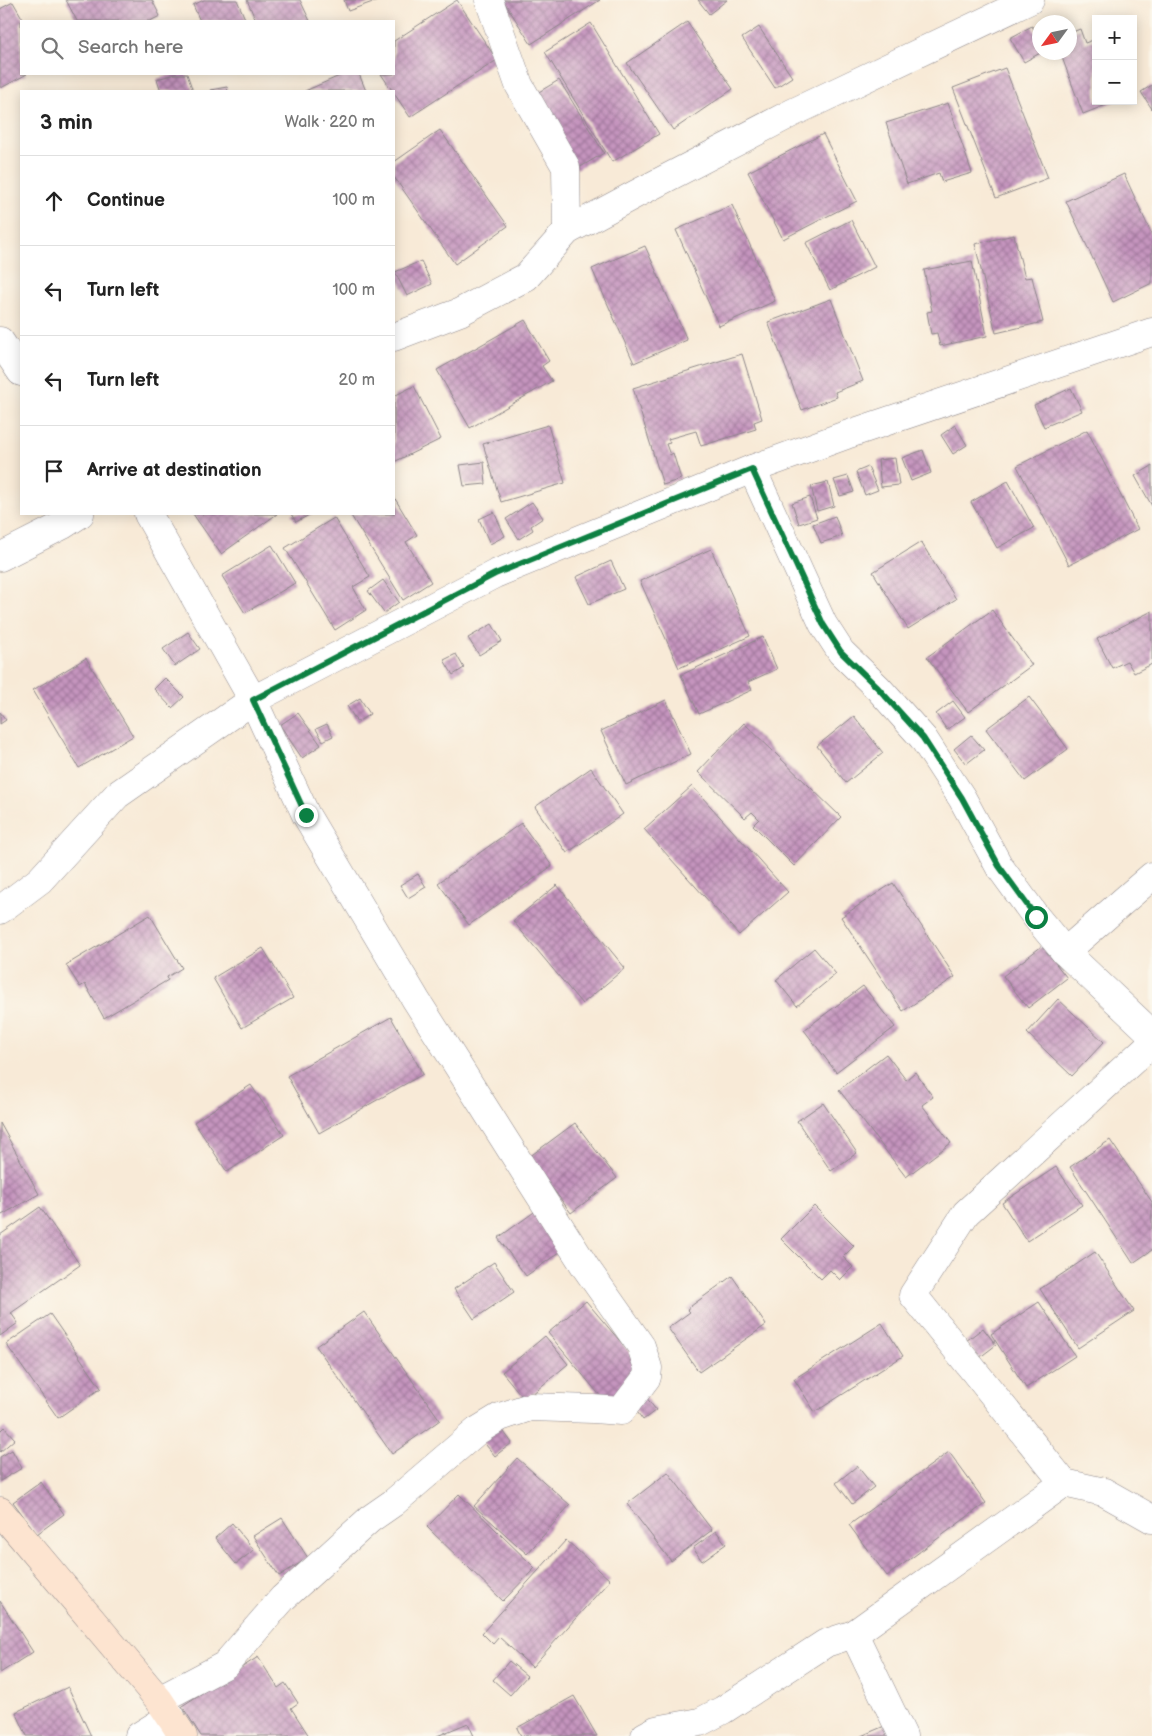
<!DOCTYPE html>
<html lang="en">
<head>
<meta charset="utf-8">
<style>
	:root { --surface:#fff; --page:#f2f2f2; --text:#222; --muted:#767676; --line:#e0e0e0 }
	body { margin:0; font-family:"Balsamiq Sans",sans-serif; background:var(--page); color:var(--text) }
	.controls { position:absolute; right:15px; top:15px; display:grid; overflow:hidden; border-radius:0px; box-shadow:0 2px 12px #0003 }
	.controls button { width:45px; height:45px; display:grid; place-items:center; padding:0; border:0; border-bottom:1px solid var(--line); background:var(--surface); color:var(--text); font:25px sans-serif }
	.compass { position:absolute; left:1032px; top:15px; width:45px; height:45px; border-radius:50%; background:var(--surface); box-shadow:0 2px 12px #0003; rotate:237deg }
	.stop { position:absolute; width:15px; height:15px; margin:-11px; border:4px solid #0b8043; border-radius:50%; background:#fff }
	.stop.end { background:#0b8043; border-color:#fff; box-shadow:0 1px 5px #0008 }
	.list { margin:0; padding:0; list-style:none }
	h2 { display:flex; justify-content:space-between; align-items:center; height:65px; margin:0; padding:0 20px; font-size:21px }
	h2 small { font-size:16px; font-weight:400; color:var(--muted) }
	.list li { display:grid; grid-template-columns:32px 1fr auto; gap:15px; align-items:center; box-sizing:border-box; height:90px; padding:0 20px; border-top:1px solid var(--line) }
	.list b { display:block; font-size:19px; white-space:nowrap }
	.list em { font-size:16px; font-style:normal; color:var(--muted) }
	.icon { flex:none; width:28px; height:28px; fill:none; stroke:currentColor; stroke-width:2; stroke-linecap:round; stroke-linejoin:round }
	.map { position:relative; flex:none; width:1152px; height:1736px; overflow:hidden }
	.search { position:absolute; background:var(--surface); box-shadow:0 2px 12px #0003; left:20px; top:20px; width:375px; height:55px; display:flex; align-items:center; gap:12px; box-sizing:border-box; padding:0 18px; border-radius:0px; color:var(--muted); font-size:19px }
	.panel { position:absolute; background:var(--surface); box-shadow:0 2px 12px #0003; left:20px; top:90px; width:375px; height:425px; border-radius:0px }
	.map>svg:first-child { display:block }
</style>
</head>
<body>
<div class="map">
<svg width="1152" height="1736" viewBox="0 0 1152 1736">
	<defs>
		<pattern id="building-cross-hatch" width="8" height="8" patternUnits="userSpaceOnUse" patternTransform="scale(1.25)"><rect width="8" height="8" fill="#c594be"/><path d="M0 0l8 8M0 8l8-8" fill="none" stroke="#a0789c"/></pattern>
	</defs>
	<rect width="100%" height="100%" fill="#fbf7ec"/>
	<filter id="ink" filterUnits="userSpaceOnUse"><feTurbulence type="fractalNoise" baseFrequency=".02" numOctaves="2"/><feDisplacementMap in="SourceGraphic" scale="10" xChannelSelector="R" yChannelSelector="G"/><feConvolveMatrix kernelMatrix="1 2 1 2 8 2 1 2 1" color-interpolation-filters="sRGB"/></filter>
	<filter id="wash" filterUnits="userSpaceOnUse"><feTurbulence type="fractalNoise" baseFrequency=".0096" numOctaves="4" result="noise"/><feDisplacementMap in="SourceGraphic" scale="20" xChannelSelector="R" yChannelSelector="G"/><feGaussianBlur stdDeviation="1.12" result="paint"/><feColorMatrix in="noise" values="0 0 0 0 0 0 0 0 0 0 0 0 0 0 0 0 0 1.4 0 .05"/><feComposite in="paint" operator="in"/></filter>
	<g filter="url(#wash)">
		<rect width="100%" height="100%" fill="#f8ead7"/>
		<g id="blocks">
			<g fill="url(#building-cross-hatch)">
				<path d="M 66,0 L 152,0 L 160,16 L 150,21 L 77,21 Z"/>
				<path d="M 204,0 L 237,0 L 246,21 L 200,21 L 193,5 Z"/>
				<path d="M 247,0 L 300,0 L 310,21 L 256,21 Z"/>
				<path d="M 344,0 L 378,0 L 348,11 Z"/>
				<path d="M 457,0 L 497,60 L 410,117 L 381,74 L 394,74 L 394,41 Z"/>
				<path d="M 503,0 L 600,0 L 531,44 Z"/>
				<path d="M 698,0 L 727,0 L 709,14 Z"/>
				<path d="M 13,2 L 24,21 L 21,21 L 21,74 L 27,74 L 1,88 L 0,86 L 0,9 Z"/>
				<path d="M 687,22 L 733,89 L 673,130 L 627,63 Z"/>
				<path d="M 591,23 L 659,134 L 612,162 L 545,52 Z"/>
				<path d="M 1032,26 L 1040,40 L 1040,52 L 1042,52 L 1024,62 L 1010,38 Z"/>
				<path d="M 759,27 L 792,77 L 775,88 L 742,38 Z"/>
				<path d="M 1080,29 L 1085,43 L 1096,39 L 1096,101 L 1116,101 L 1083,114 L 1060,52 L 1070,52 L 1070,33 Z"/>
				<path d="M 1005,68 L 1048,178 L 996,198 L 953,88 Z"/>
				<path d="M 175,74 L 187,74 L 193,91 L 161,91 L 157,79 Z"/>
				<path d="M 344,74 L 359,74 L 366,91 L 305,91 Z"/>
				<path d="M 559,80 L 604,153 L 577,169 L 532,96 Z"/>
				<path d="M 1152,85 L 1152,109 L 1141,92 Z"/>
				<path d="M 227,87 L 228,91 L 210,91 L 210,90 Z"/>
				<path d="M 948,103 L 972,173 L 942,182 L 939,173 L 907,184 L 886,123 Z"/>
				<path d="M 440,130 L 508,226 L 455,264 L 394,177 L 394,162 Z"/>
				<path d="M 823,134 L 857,201 L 783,239 L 748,172 Z"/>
				<path d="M 1124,174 L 1152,235 L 1152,283 L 1113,302 L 1066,201 Z"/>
				<path d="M 732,205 L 775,301 L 719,326 L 676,230 Z"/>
				<path d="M 851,220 L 875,267 L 830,290 L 806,243 Z"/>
				<path d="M 1014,235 L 1025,278 L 1032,277 L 1043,322 L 996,333 L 975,244 Z"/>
				<path d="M 645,246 L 687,340 L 634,363 L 592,269 Z"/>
				<path d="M 421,261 L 432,284 L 407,296 L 395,272 Z"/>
				<path d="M 972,261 L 987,336 L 940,346 L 937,333 L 931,334 L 927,312 L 932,311 L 924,270 Z"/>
				<path d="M 831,299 L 863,381 L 835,392 L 837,397 L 802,410 L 768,322 Z"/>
				<path d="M 525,320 L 549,361 L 542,366 L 552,381 L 470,428 L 437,370 Z"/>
				<path d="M 742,354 L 762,419 L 754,422 L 756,429 L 701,446 L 696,431 L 668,439 L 670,443 L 666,444 L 670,455 L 673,453 L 681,479 L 663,485 L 633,388 Z"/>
				<path d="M 414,386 L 441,439 L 394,462 L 394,396 Z"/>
				<path d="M 1071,388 L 1082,411 L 1044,427 L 1034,405 Z"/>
				<path d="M 548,425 L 565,483 L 501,502 L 483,444 Z"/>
				<path d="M 955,425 L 967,445 L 953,454 L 941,435 Z"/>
				<path d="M 1087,430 L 1138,529 L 1069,565 L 1017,466 Z"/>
				<path d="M 923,450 L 931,473 L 911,481 L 902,458 Z"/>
				<path d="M 895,458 L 899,485 L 881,487 L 878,460 Z"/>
				<path d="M 484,462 L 486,484 L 464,486 L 460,465 Z"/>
				<path d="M 1152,466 L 1152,506 L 1135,476 Z"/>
				<path d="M 868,467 L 878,490 L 865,495 L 856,472 Z"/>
				<path d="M 848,476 L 854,492 L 840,496 L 834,480 Z"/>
				<path d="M 1008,481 L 1034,528 L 997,548 L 971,502 Z"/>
				<path d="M 828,482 L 834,506 L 817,511 L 811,486 Z"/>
				<path d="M 394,497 L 417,535 L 406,542 L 431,582 L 403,600 L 350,514 L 394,514 Z"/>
				<path d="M 810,497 L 817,518 L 799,524 L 792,503 Z"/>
				<path d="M 532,502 L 543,518 L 531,526 L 533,530 L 519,539 L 506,519 Z"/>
				<path d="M 494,512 L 505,536 L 490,544 L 479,519 Z"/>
				<path d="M 193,514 L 277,514 L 221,554 Z"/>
				<path d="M 291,514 L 311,514 L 296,522 Z"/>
				<path d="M 835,516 L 842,536 L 821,543 L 813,524 Z"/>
				<path d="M 334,518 L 370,577 L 353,587 L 366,610 L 335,630 L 285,548 Z"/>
				<path d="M 921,542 L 956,599 L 908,629 L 873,572 Z"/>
				<path d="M 272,545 L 295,583 L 245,613 L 222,576 Z"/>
				<path d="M 711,549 L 750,636 L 679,668 L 640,581 Z"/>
				<path d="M 611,561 L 624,589 L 589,604 L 576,577 Z"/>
				<path d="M 383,580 L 399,602 L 384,613 L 368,591 Z"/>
				<path d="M 992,610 L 1032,665 L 968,712 L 927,657 Z"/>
				<path d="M 1152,611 L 1152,664 L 1134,673 L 1127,661 L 1112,668 L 1097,639 Z"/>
				<path d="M 492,624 L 502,641 L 479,655 L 468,638 Z"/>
				<path d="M 188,632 L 200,649 L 175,666 L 163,649 Z"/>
				<path d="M 763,637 L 777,669 L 748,682 L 752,690 L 699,714 L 681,675 Z"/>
				<path d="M 456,654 L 464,668 L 453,675 L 444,660 Z"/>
				<path d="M 86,658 L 133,736 L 79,768 L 33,690 Z"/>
				<path d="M 165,678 L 184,697 L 172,708 L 154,689 Z"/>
				<path d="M 1029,697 L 1068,749 L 1025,781 L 986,729 Z"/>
				<path d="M 360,698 L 370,714 L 357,722 L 347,706 Z"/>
				<path d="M 666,700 L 691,754 L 626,785 L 601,731 Z"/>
				<path d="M 953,701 L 965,717 L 947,730 L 936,714 Z"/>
				<path d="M 0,712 L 6,720 L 0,724 Z"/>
				<path d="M 298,713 L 321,745 L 302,758 L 280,725 Z"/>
				<path d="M 854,716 L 883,753 L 846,783 L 817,746 Z"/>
				<path d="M 744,723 L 841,817 L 794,866 L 753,825 L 759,819 L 752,812 L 745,818 L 698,772 Z"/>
				<path d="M 327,724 L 333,736 L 323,741 L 316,729 Z"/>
				<path d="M 971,735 L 984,750 L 966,764 L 954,749 Z"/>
				<path d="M 591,768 L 623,814 L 567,853 L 535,807 Z"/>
				<path d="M 692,786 L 788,892 L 739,935 L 644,829 Z"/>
				<path d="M 521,823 L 552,866 L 469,925 L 438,883 Z"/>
				<path d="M 418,874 L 426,887 L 408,898 L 400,885 Z"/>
				<path d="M 893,883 L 955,977 L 903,1011 L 841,917 Z"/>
				<path d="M 557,885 L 625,968 L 582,1004 L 513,921 Z"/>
				<path d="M 150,915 L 182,968 L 167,977 L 168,980 L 104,1018 L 85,984 L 80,987 L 66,965 Z"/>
				<path d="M 1042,946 L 1067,978 L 1028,1008 L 1003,976 Z"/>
				<path d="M 263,948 L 293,998 L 242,1028 L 213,978 Z"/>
				<path d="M 814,948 L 836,974 L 797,1006 L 776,980 Z"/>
				<path d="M 863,986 L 895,1027 L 836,1072 L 804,1030 Z"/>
				<path d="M 1058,999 L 1104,1042 L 1072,1076 L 1027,1033 Z"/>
				<path d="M 391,1017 L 423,1074 L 319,1133 L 287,1076 Z"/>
				<path d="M 886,1054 L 906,1080 L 915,1072 L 933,1097 L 922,1105 L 951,1143 L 906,1177 L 839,1090 Z"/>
				<path d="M 251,1085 L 284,1135 L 227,1172 L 194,1122 Z"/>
				<path d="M 823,1103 L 857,1153 L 831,1171 L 797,1121 Z"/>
				<path d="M 0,1123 L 39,1194 L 0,1216 Z"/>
				<path d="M 575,1123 L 617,1178 L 571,1213 L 529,1157 Z"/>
				<path d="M 1110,1140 L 1152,1202 L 1152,1250 L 1133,1263 L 1070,1167 Z"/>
				<path d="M 1056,1167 L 1082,1205 L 1027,1241 L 1002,1203 Z"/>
				<path d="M 814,1206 L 854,1246 L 843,1257 L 853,1267 L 840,1280 L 830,1270 L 821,1279 L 781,1239 Z"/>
				<path d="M 40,1207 L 80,1265 L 11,1313 L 18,1323 L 0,1336 L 0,1235 Z"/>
				<path d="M 537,1210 L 564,1249 L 526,1276 L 498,1238 Z"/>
				<path d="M 1095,1252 L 1134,1311 L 1078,1348 L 1040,1289 Z"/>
				<path d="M 494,1262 L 514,1292 L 474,1319 L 454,1289 Z"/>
				<path d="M 732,1276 L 766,1325 L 699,1372 L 668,1328 L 690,1312 L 687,1309 Z"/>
				<path d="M 586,1301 L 646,1372 L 607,1404 L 548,1333 Z"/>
				<path d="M 1039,1302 L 1075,1356 L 1026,1388 L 991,1334 Z"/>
				<path d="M 364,1312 L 440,1420 L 392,1454 L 316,1346 Z"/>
				<path d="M 50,1314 L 101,1388 L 58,1418 L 6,1344 Z"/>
				<path d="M 882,1323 L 903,1356 L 815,1412 L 794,1379 Z"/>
				<path d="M 983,1328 L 996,1345 L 979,1358 L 966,1341 Z"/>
				<path d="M 545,1336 L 568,1364 L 525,1400 L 502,1372 Z"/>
				<path d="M 643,1393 L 656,1410 L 643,1420 L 630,1402 Z"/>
				<path d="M 499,1425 L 512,1443 L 495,1456 L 481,1439 Z"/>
				<path d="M 4,1427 L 15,1439 L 0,1452 L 0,1431 Z"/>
				<path d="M 12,1450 L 22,1468 L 0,1481 L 0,1457 Z"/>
				<path d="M 949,1452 L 986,1503 L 887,1576 L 849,1525 Z"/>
				<path d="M 517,1458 L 570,1505 L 527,1554 L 474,1506 Z"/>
				<path d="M 857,1466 L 874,1487 L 852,1504 L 836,1483 Z"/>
				<path d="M 668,1472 L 712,1530 L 671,1561 L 627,1504 Z"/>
				<path d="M 41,1482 L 64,1514 L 37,1534 L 13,1502 Z"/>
				<path d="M 459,1494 L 535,1568 L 503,1601 L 427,1527 Z"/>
				<path d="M 282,1518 L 308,1558 L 279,1576 L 253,1536 Z"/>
				<path d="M 232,1523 L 254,1550 L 236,1564 L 215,1538 Z"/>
				<path d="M 716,1531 L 726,1544 L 702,1561 L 693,1548 Z"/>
				<path d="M 566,1540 L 610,1580 L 532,1667 L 499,1637 L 493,1644 L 482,1633 Z"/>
				<path d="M 0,1601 L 33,1652 L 0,1673 Z"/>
				<path d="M 258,1657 L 278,1688 L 285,1683 L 298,1703 L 291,1708 L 309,1736 L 201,1736 L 182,1706 Z"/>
				<path d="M 509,1661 L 527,1676 L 510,1695 L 493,1680 Z"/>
				<path d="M 68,1687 L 91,1736 L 27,1736 L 16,1712 Z"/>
				<path d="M 574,1696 L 597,1736 L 521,1736 L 517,1728 Z"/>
				<path d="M 894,1722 L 900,1736 L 861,1736 Z"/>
				<path d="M 468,1723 L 474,1736 L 437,1736 Z"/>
			</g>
		</g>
	</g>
	<g filter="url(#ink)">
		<use href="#blocks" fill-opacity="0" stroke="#8d8689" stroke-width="1"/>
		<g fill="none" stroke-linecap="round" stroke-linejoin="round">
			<defs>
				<g id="street">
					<path d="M 489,0 L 519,85 L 566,167 L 567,231"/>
					<path d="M 394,337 L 460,312 L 526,277 L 567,231 L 636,194 L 792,113 L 1030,0"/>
					<path d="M 0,341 L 21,372"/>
					<path d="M 752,469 L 823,624 L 841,652 L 878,688 L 923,738 L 962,798 L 999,866 L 1036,917 L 1065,952 L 1152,1034"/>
					<path d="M 148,514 L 253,700 L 306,815 L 416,1000 L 586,1268 L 641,1346 L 648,1368 L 647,1377 L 621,1411 L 593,1409 L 530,1407 L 500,1417 L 477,1431 L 393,1503 L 370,1519 L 283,1598 L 225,1665 L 159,1700"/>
					<path d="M 0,557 L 63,525 L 80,514"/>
					<path d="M 0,910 L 40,880 L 117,795 L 253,700 L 495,574 L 752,469 L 846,435 L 1152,332"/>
					<path d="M 1065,952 L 1152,876"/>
					<path d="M 1064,1483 L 1104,1492 L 1152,1519"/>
					<path d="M 854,1634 L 1064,1483 L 913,1295 L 966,1213 L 1152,1043"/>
					<path d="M 139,1736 L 171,1716"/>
					<path d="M 645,1736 L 656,1730 L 700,1722 L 723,1710 L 826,1643 L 854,1634 L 903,1736"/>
				</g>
				<path id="secondary" d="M 0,1511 L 159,1700 L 183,1736"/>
			</defs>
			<use href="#street" stroke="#8d8689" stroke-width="29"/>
			<use href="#secondary" stroke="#8d8689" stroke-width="29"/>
			<use href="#street" stroke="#fff" stroke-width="28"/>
			<use href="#secondary" stroke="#fde4d0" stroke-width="28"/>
		</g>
	</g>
	<g fill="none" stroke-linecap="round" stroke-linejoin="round" filter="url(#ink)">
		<path stroke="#0b8043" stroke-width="6" d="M 306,815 L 253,700 L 495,574 L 752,469 L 823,624 L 841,652 L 878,688 L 923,738 L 962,798 L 999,866 L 1036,917"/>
	</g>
</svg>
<div class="controls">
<button>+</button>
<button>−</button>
</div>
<svg class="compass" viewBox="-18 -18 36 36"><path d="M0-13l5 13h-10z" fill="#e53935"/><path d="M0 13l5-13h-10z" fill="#767676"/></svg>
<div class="stop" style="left:1036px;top:917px"></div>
<div class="stop end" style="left:306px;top:815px"></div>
<div class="search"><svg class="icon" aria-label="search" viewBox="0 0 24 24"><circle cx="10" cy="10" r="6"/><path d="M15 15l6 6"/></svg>Search here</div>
<section class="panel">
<h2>3 min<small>Walk · 220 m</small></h2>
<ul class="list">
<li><svg class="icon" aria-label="ahead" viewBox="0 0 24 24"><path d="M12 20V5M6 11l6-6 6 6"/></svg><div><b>Continue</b></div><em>100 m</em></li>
<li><svg class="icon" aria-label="left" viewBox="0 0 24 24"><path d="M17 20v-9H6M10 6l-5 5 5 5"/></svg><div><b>Turn left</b></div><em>100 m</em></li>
<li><svg class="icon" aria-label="left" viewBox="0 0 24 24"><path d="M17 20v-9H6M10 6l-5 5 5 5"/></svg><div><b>Turn left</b></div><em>20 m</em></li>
<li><svg class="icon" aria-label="arrive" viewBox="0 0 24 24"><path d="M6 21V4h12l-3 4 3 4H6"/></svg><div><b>Arrive at destination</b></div></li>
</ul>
</section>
</div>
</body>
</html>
